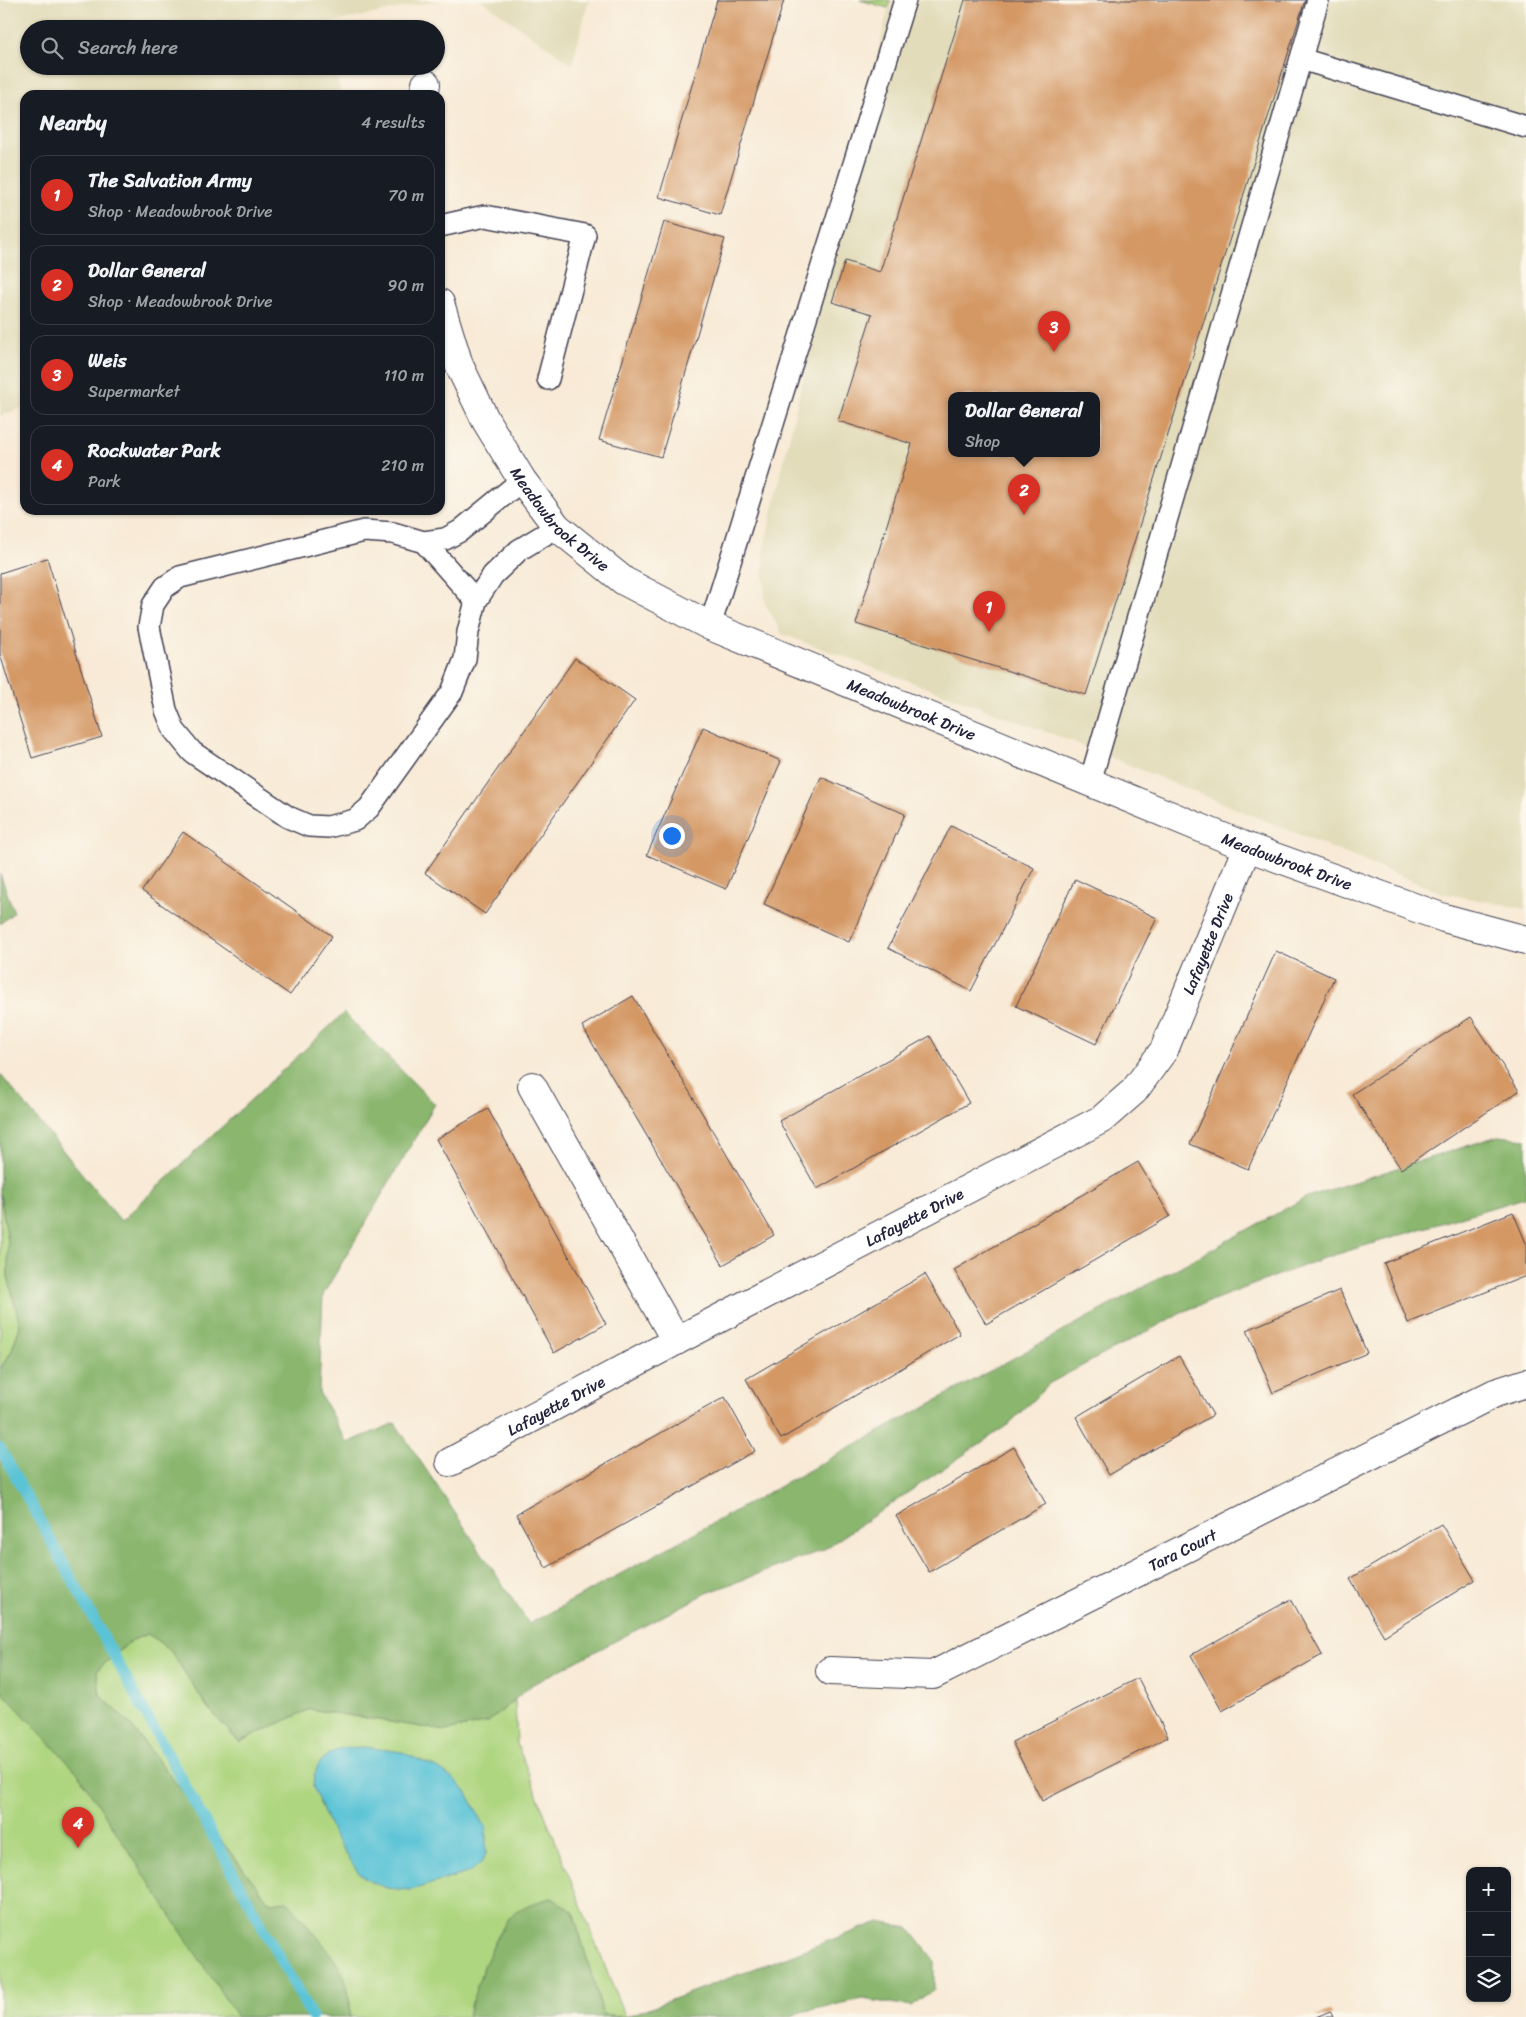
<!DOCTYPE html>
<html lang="en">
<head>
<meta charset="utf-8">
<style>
	:root { --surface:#171b24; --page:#242831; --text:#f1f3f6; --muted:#9ea1a6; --line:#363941; --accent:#d93025 }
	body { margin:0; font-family:Sriracha,sans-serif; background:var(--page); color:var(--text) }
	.controls { position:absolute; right:15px; bottom:15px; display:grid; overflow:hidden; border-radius:10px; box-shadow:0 1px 4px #0004 }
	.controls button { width:45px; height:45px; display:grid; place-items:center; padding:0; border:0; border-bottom:1px solid var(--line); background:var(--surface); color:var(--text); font:25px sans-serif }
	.you { position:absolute; left:671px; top:835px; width:18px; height:18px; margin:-12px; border:4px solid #fff; border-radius:50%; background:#1a73e8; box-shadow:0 0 0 8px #1a73e833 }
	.badge { display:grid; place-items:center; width:32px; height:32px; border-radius:50%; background:var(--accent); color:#fff; font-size:16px; font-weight:700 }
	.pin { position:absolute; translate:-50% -41px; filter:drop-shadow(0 1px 2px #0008) }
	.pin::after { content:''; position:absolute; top:26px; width:18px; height:15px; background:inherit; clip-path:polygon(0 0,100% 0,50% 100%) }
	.popup { position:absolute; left:948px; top:392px; width:152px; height:65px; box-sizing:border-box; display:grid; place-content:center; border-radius:10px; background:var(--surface); filter:drop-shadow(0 1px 4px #0005); font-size:16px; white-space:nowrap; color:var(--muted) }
	.popup b { font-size:19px; color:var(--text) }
	.popup::after { content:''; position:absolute; left:50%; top:100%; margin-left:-10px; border:10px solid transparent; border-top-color:var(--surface) }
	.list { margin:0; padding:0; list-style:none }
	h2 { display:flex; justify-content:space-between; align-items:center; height:65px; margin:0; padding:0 20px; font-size:21px }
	h2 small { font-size:16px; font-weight:400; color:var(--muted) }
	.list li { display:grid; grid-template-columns:32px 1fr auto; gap:15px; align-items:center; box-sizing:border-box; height:80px; margin:0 10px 10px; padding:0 10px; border:1px solid var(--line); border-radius:15px }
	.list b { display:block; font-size:19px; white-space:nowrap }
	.list p { margin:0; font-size:16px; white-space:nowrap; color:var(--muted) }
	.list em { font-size:16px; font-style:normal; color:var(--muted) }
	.icon { flex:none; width:28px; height:28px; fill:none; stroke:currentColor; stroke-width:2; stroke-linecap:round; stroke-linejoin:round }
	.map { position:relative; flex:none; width:1526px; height:2017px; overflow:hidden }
	.search { position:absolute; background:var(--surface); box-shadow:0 1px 4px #0004; left:20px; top:20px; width:425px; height:55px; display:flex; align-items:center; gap:12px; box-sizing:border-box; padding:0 18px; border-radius:28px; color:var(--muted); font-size:19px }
	.panel { position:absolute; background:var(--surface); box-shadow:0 1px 4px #0004; left:20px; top:90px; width:425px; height:425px; border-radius:15px }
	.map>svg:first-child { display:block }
</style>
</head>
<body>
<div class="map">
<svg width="1526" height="2017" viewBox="0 0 1526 2017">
	<rect width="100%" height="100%" fill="#fbf7ec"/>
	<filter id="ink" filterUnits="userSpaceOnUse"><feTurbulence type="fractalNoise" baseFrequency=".02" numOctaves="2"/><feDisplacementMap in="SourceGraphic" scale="10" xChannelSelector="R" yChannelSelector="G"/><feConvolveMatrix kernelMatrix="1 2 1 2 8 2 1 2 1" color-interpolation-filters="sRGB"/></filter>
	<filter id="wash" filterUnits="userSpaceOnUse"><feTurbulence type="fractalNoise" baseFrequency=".0096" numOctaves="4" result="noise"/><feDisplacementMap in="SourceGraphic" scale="20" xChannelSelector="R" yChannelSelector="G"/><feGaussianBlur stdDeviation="1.12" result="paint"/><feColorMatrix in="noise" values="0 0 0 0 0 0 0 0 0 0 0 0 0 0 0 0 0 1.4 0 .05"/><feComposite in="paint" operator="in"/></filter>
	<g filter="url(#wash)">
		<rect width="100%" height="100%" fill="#f8ead6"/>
		<g fill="#e2dcba" fill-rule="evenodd">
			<path d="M 0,0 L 439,0 L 321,25 L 321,29 L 29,29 L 29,66 L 333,66 L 342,95 L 25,95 L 25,407 L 0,416 Z"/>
			<path d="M 481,0 L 589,0 L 572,64 Z"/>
			<path d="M 890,0 L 1526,0 L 1526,909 L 1442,893 L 1063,738 L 782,634 L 765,603 L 763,552 ZM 952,396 L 1096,396 L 1096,454 L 952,454 Z"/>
		</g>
		<g fill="#aed57f" stroke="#687c5d">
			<path d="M 860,0 L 890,0 L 888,8 Z"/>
			<path d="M 0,1193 L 8,1241 L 8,1276 L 20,1326 L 11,1352 L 0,1369 Z"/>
			<path d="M 0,1465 L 46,1679 L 266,2017 L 0,2017 Z"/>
			<path d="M 148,1634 L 170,1650 L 208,1708 L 239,1742 L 310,1709 L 446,1731 L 488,1722 L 515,1700 L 517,1744 L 625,2017 L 603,2014 L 573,1911 L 471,2001 L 468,2017 L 350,2017 L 350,2002 L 287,1901 L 270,1903 L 128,1722 L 100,1695 L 97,1670 L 132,1640 Z"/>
		</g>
		<g fill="#8ab66e" stroke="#566c54">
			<path d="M 0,874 L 14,912 L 0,924 Z"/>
			<path d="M 344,1013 L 435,1104 L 323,1295 L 319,1392 L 347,1443 L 395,1423 L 529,1624 L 1307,1197 L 1498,1136 L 1526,1139 L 1526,1196 L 1524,1198 L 1321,1259 L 1187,1310 L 1050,1383 L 1009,1424 L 823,1550 L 707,1593 L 533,1684 L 488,1722 L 446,1731 L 310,1709 L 239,1742 L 208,1708 L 170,1650 L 148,1634 L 132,1640 L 97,1670 L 100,1695 L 128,1722 L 270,1903 L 287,1901 C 306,1923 327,1946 342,1972 C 349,1984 350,2003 350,2017 L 237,2017 L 77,1772 L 4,1694 L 0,1687 L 0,1369 L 11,1352 L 20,1326 L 8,1276 L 8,1241 L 0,1193 L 0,1074 L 121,1221 Z"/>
			<path d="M 552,1898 L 573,1911 L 603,2014 L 625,2017 L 879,1922 L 909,1928 L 934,1960 L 934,1989 L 911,2006 L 862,1999 L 801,2012 L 789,2017 L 468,2017 C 472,1995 497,1928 513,1914 C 525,1905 538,1901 552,1898 Z"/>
		</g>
		<path fill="#5ac3d6" stroke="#3e7288" d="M 364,1747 L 402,1752 L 439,1769 L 456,1781 L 467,1793 L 486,1828 L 486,1854 L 481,1863 L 470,1872 L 411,1890 L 387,1888 L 371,1882 L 358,1872 L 333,1834 L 313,1787 L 314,1777 L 318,1765 L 327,1755 L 341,1748 Z"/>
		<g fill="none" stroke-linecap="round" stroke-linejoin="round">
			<path stroke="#5ac3d6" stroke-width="11" d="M 0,1448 L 312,2017"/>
		</g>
		<g id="blocks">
			<g fill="#d49865" fill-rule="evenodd">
				<path d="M 717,0 L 784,0 L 720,215 L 659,197 Z"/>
				<path d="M 965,0 L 1305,0 L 1086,695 L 856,624 L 912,444 L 838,421 L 872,314 L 832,302 L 845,261 L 880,272 ZM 952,396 L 1096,396 L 1096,454 L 952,454 Z"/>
				<path d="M 664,222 L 725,239 L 661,457 L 599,440 Z"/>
				<path d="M 47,558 L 102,737 L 32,758 L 0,654 L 0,573 Z"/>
				<path d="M 575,658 L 635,700 L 485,914 L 425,873 Z"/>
				<path d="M 703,727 L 781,761 L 726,889 L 647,855 Z"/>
				<path d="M 821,777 L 905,814 L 849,942 L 764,904 Z"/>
				<path d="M 951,826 L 1034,868 L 971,991 L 888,948 Z"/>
				<path d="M 183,832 L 332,936 L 290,995 L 142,891 Z"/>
				<path d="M 1075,879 L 1157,918 L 1096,1044 L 1016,1006 Z"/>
				<path d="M 1276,951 L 1334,978 L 1248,1169 L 1190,1144 Z"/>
				<path d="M 633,996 L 774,1235 L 723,1265 L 582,1026 Z"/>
				<path d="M 1471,1017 L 1519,1091 L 1401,1169 L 1352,1094 Z"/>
				<path d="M 930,1036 L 969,1103 L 817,1189 L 779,1121 Z"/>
				<path d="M 488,1109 L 606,1324 L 554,1353 L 436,1139 Z"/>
				<path d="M 1138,1162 L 1170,1216 L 986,1324 L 954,1270 Z"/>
				<path d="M 1513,1212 L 1526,1243 L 1526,1276 L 1408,1323 L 1384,1263 Z"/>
				<path d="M 925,1274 L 960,1334 L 781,1439 L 746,1379 Z"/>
				<path d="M 1340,1290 L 1367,1353 L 1273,1393 L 1247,1330 Z"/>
				<path d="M 1179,1356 L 1213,1415 L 1109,1475 L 1076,1417 Z"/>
				<path d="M 725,1397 L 755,1451 L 546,1568 L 516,1514 Z"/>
				<path d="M 1014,1447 L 1046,1504 L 929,1572 L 896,1516 Z"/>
				<path d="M 1441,1524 L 1475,1580 L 1384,1636 L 1350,1579 Z"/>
				<path d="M 1291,1599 L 1322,1655 L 1222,1711 L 1191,1655 Z"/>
				<path d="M 1138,1678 L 1168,1737 L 1042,1801 L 1012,1742 Z"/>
				<path d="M 1330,2011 L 1333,2017 L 1316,2017 Z"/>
			</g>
		</g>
	</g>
	<g filter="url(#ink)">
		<use href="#blocks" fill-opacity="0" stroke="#424052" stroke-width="1"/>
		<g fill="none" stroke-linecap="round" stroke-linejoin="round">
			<defs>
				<g id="lane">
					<path d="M 1301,59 L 1526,127"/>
					<path d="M 440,226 L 485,216 L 585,235 L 548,379"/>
					<path d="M 522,480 L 460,531 L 445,539 L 424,542 L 393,533 L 364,531 L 180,577 L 165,587 L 153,605 L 149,627 L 166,710 L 174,730 L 192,752 L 288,817 L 309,826 L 328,827 L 355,820 L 369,808 L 452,692 L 465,659 L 468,632 L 476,601 L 493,575 L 519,550 L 557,527"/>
					<path d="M 424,542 L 476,601"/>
					<path d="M 710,626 L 905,0"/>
					<path d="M 1090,782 L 1318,0"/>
				</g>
				<g id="street">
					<path d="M 424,95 L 426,84"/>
					<path id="s1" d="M 440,303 L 459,365 L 486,421 L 522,480 L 557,527 L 624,581 L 710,626 L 1247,847 L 1444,918 L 1526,940"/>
					<path d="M 532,1086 L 676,1341"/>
					<path id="s2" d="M 450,1462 L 676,1341 L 1102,1119 L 1134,1091 L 1164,1050 L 1247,847"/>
					<path id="s3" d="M 830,1671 L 933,1675 L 1495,1393 L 1526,1383"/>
				</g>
			</defs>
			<use href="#lane" stroke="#424052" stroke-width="24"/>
			<use href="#street" stroke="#424052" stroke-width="30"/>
			<use href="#lane" stroke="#fff" stroke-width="21"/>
			<use href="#street" stroke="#fff" stroke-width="28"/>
		</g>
	</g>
	<g text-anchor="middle" stroke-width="4.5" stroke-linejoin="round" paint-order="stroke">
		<g font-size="16" fill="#22223b" stroke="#fbf7ec">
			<text dy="6" stroke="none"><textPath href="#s1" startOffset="251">Meadowbrook Drive</textPath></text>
			<text dy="6" stroke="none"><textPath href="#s1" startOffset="656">Meadowbrook Drive</textPath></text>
			<text dy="6" stroke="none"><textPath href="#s1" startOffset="1061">Meadowbrook Drive</textPath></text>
			<text dy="6" stroke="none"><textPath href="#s2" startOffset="945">Lafayette Drive</textPath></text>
			<text dy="6" stroke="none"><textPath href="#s2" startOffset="525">Lafayette Drive</textPath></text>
			<text dy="6" stroke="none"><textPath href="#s2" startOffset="120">Lafayette Drive</textPath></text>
			<text dy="6" stroke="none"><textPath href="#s3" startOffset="382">Tara Court</textPath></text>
		</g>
	</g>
</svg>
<div class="controls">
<button>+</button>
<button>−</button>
<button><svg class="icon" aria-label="layers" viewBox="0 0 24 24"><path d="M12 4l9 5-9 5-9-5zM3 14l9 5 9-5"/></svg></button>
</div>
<div class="you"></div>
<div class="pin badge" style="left:989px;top:632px">1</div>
<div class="pin badge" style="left:1024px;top:515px">2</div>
<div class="popup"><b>Dollar General</b>Shop</div>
<div class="pin badge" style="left:1054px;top:352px">3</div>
<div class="pin badge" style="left:78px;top:1848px">4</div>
<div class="search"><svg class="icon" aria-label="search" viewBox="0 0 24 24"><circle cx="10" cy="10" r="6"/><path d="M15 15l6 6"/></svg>Search here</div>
<section class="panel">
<h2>Nearby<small>4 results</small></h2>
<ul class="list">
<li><span class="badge">1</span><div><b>The Salvation Army</b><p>Shop · Meadowbrook Drive</p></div><em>70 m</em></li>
<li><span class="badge">2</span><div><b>Dollar General</b><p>Shop · Meadowbrook Drive</p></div><em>90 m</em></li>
<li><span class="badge">3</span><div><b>Weis</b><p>Supermarket</p></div><em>110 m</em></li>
<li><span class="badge">4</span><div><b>Rockwater Park</b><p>Park</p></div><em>210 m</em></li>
</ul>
</section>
</div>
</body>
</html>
